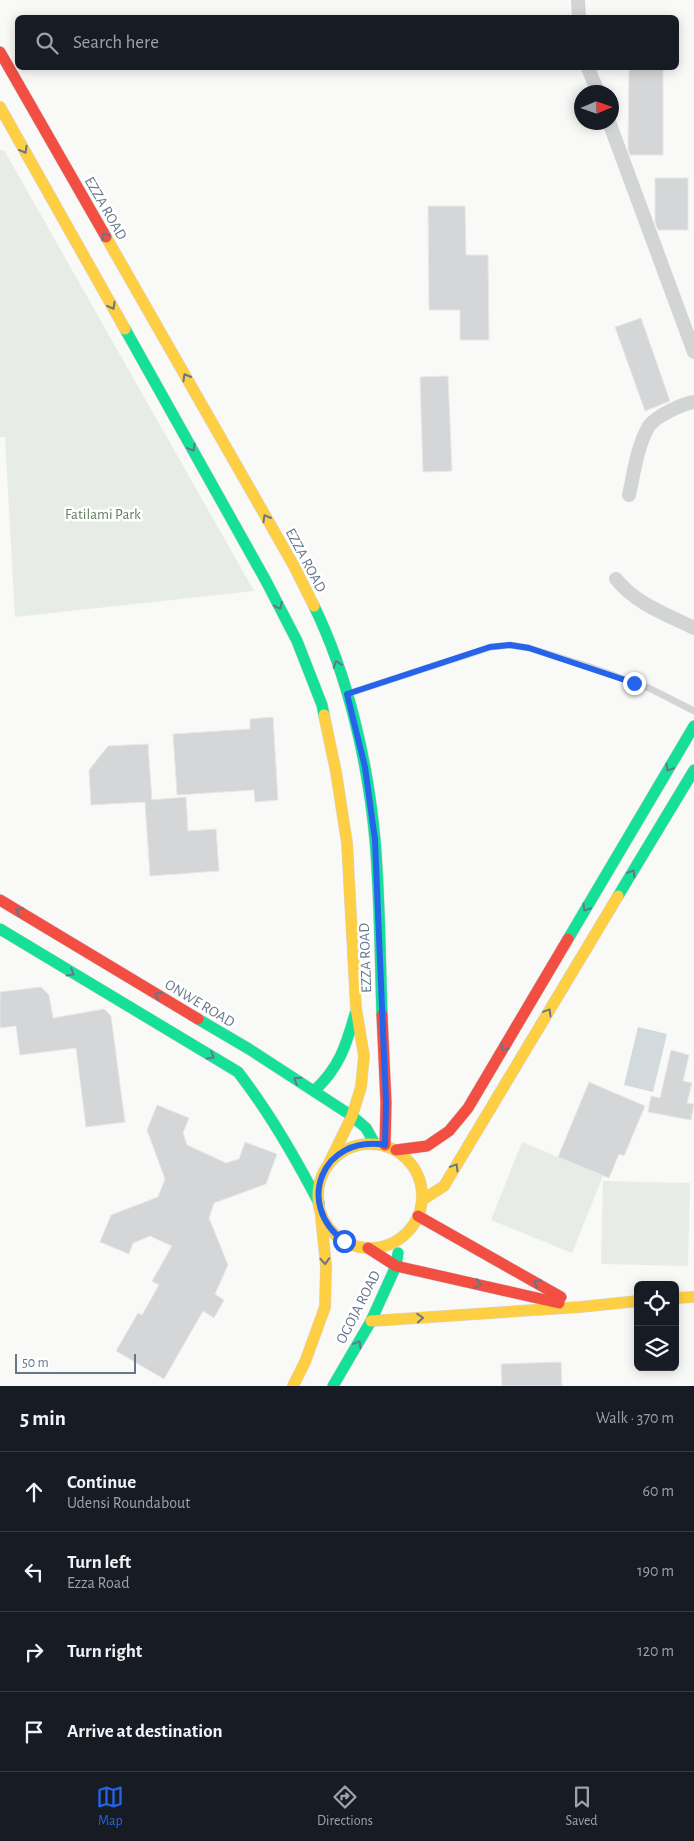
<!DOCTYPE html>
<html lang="en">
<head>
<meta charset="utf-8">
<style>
	:root { --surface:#171b24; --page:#20242c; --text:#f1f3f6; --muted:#9ea1a6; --line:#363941; --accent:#2563eb }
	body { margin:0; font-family:"Alegreya Sans",sans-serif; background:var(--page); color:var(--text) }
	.controls { position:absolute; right:15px; bottom:15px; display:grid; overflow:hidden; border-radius:8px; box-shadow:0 2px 12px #0003 }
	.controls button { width:45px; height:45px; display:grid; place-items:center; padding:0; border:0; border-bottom:1px solid var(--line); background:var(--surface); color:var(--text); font:25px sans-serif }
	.compass { position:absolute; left:574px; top:85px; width:45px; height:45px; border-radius:50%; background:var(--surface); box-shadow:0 2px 12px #0003; rotate:88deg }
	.scale { position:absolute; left:15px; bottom:12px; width:121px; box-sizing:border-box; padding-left:5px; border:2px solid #66768b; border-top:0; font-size:14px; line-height:18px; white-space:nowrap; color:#66768b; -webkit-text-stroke:4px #fff; paint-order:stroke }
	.stop { position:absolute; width:15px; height:15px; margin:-11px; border:4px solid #2563eb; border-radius:50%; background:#fff }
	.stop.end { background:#2563eb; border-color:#fff; box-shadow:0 1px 5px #0008 }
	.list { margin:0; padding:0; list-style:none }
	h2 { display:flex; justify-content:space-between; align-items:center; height:65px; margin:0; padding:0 20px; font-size:21px }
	h2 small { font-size:16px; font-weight:400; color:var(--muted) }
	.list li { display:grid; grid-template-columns:32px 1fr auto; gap:15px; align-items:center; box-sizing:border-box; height:80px; padding:0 20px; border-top:1px solid var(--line) }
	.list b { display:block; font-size:19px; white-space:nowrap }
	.list p { margin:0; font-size:16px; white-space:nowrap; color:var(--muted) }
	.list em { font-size:16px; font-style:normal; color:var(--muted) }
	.icon { flex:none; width:28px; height:28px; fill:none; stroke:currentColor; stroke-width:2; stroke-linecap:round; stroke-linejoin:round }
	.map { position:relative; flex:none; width:694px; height:1386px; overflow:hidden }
	.search { position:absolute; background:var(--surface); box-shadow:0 2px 12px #0003; left:15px; right:15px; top:15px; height:55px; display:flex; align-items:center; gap:12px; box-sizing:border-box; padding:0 18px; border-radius:8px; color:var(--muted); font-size:19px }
	.sheet { height:385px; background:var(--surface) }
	nav { display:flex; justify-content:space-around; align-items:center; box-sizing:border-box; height:70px; border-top:1px solid var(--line); background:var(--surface); font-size:14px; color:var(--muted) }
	nav a { display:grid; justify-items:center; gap:2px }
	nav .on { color:var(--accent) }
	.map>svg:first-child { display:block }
</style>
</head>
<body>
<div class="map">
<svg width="694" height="1386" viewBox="0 0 694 1386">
	<rect width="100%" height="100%" fill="#f9f9f8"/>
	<g fill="#e8ece6">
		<path d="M 0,150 L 4,150 L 254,591 L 15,617 L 5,437 L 0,437 Z"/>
		<path d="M 522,1142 L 603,1176 L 572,1253 L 491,1220 Z"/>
		<path d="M 603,1181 L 690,1183 L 688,1266 L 601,1264 Z"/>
	</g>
	<path fill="#d3dade" d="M 638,1027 L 667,1034 L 653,1092 L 624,1085 Z"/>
	<g fill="#d5d6d7" stroke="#e8e8e8">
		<path d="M 629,68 L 663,68 L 663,155 L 630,155 L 628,149 Z"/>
		<path d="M 655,178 L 688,178 L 688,230 L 658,230 L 655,223 Z"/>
		<path d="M 428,206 L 465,206 L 466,255 L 488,255 L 489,340 L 460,340 L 460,310 L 429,310 Z"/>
		<path d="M 641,318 L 670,401 L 645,411 L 615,327 Z"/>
		<path d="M 448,376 L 452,471 L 423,472 L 420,377 Z"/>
		<path d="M 273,717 L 278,800 L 255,802 L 254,790 L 177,795 L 173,734 L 250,729 L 250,719 Z"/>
		<path d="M 148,744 L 152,800 L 186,797 L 188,831 L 216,829 L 219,871 L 150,876 L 145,802 L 91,805 L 89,770 L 108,746 Z"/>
		<path d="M 41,987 L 49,995 L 53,1018 L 104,1009 L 111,1016 L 125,1122 L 86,1127 L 76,1048 L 20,1055 L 16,1026 L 0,1028 L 0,992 Z"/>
		<path d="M 671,1050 L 689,1055 L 683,1081 L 692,1083 L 687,1103 L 694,1104 L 691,1120 L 648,1112 L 651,1096 L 660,1098 Z"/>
		<path d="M 589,1082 L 645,1106 L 624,1156 L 619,1154 L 609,1178 L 558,1157 Z"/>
		<path d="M 157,1105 L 189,1118 L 183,1133 L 187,1145 L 226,1163 L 239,1159 L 245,1142 L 277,1154 L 266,1184 L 214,1203 L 209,1218 L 228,1265 L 215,1294 L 224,1300 L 214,1318 L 203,1311 L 164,1379 L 116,1351 L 138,1313 L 142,1315 L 159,1285 L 152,1281 L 172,1246 L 150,1236 L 133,1243 L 129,1254 L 100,1242 L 111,1215 L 158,1197 L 165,1179 L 147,1130 Z"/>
		<path d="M 561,1362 L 562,1386 L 502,1386 L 501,1364 Z"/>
	</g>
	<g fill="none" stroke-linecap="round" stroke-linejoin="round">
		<defs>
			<g id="fast">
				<path d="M 125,329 L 266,581 L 297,641 L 322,705 L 324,715"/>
				<path d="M 314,606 C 348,676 368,762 375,840 C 380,898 380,957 382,1015"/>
				<path d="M 618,896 L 694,770"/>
				<path d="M 0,929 L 238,1072 C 270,1113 295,1157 319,1203"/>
				<path d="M 568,939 L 694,726"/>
				<path d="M 198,1019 L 249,1049 L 352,1116 L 366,1128 L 375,1144"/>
				<path d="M 314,1091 C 339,1068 346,1046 355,1014"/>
				<path d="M 333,1386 L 371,1321 L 396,1266 L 398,1253"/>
			</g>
			<g id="slow">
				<path d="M 0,107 L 125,329"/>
				<path d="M 106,237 L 294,566 L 314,606"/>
				<path d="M 324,715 L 336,772 L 347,843 L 356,1008 L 364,1056 L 361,1087 L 352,1116 L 329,1163"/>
				<circle cx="370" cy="1196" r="52"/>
				<path d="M 422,1200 L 444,1186 L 618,896"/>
				<path d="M 675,1298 L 694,1297"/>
				<path d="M 371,1321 L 580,1307 L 638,1301"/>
				<path d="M 293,1386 L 305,1362 L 325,1307 L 326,1266 L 321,1217"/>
			</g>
			<g id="jam">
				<path d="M 0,52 L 106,237"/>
				<path d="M 0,900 L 198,1019"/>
				<path d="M 382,1015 L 386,1103 L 385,1145"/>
				<path d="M 396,1150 L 427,1146 L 449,1131 L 468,1108 L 568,939"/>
				<path d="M 418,1216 L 561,1297"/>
				<path d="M 368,1248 L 396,1266 L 559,1303"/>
			</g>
		</defs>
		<use href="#fast" stroke="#d4d6d8" stroke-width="12"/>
		<use href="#slow" stroke="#d4d6d8" stroke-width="12"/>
		<use href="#jam" stroke="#d4d6d8" stroke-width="12"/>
		<path stroke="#d3d4d5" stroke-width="7" d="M 347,694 L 491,647 L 510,645 L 529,648 L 587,666 L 649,688 L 694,711"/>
		<g stroke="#d3d4d5" stroke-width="14">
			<path d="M 578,0 L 579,18"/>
			<path d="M 588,68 L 598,92"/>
			<path d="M 609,122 L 694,352"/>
			<path d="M 629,495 C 634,473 637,446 649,426 C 656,416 682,404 694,402"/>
			<path d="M 616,579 C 636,604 666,614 694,628"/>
		</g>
		<use href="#fast" stroke="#16e098" stroke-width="11"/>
		<use href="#slow" stroke="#ffcf43" stroke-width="11"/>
		<use href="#jam" stroke="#f24e42" stroke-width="11"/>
	</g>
	<defs><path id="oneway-chevron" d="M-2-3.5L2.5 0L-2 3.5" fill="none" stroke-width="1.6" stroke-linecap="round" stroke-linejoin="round" transform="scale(1.25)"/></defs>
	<g stroke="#66768b">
		<use href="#oneway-chevron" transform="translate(24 150) rotate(61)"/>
		<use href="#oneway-chevron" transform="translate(105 236) rotate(-120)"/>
		<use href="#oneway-chevron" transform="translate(112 306) rotate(61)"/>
		<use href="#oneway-chevron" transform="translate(186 377) rotate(-120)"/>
		<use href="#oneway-chevron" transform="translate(192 448) rotate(61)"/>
		<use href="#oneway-chevron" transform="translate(266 518) rotate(-120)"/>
		<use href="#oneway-chevron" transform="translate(279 606) rotate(63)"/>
		<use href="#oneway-chevron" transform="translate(337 664) rotate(-109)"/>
		<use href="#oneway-chevron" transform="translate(669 768) rotate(121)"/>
		<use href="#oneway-chevron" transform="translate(632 873) rotate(-59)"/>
		<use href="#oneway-chevron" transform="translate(586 908) rotate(121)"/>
		<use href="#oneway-chevron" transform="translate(19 911) rotate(-149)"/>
		<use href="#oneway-chevron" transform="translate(71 973) rotate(31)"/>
		<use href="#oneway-chevron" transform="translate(158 995) rotate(-149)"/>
		<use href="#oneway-chevron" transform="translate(548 1012) rotate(-59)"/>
		<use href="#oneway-chevron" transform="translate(504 1048) rotate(121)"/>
		<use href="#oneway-chevron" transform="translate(211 1056) rotate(31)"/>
		<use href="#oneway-chevron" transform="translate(297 1080) rotate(-147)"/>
		<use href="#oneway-chevron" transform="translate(455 1167) rotate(-59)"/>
		<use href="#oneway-chevron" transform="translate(325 1261) rotate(86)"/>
		<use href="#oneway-chevron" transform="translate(537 1283) rotate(-151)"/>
		<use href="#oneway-chevron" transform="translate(478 1284) rotate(13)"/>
		<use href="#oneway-chevron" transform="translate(420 1318) rotate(-4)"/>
		<use href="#oneway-chevron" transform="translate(358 1344) rotate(-59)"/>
	</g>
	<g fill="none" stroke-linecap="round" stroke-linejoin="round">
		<path stroke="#2563eb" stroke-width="6" d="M 344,1241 C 294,1204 323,1134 385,1145 L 386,1103 L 375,840 L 365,767 L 347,694 L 490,647 L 510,645 L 529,648 L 634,683"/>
	</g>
	<g text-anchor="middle" stroke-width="5" stroke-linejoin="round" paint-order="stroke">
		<g font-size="15" fill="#66768b" stroke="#fff">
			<text transform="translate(106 208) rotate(60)" y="5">EZZA ROAD</text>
			<text transform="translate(306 560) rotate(62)" y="5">EZZA ROAD</text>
			<text transform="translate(365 958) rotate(-92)" y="5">EZZA ROAD</text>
			<text transform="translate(200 1003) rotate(31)" y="5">ONWE ROAD</text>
			<text transform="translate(358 1307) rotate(-63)" y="5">OGOJA ROAD</text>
		</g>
		<g font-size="15" fill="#647c62" stroke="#fff">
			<text x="103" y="519">Fatilami Park</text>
		</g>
	</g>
</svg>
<div class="controls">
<button><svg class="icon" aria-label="locate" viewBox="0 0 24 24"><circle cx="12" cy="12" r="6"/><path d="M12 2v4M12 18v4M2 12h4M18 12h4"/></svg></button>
<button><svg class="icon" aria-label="layers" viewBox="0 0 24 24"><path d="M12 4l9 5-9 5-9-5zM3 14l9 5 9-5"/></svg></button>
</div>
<svg class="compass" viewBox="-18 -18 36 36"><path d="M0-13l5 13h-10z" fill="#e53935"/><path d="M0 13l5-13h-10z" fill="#9ea1a6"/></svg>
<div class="scale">50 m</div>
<div class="stop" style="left:344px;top:1241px"></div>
<div class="stop end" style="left:634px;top:683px"></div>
<div class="search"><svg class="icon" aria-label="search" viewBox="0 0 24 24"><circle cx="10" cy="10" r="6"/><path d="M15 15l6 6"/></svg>Search here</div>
</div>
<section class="sheet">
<h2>5 min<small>Walk · 370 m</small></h2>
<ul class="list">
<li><svg class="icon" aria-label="ahead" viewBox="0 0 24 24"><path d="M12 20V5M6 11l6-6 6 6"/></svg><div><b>Continue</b><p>Udensi Roundabout</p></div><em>60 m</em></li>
<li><svg class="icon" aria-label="left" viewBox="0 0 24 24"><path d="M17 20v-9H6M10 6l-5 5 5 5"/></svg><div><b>Turn left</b><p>Ezza Road</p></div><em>190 m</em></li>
<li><svg class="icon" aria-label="right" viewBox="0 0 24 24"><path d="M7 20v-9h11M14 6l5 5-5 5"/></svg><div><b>Turn right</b></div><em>120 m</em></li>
<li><svg class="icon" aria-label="arrive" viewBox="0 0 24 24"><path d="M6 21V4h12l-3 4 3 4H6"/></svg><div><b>Arrive at destination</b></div></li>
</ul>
</section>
<nav>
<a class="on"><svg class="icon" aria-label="map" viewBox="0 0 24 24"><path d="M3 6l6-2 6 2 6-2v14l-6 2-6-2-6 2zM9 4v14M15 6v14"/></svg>Map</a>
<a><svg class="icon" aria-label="directions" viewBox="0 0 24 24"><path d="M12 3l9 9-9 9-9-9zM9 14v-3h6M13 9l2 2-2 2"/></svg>Directions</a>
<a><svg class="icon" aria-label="saved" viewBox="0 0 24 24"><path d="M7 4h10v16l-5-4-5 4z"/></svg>Saved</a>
</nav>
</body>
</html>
